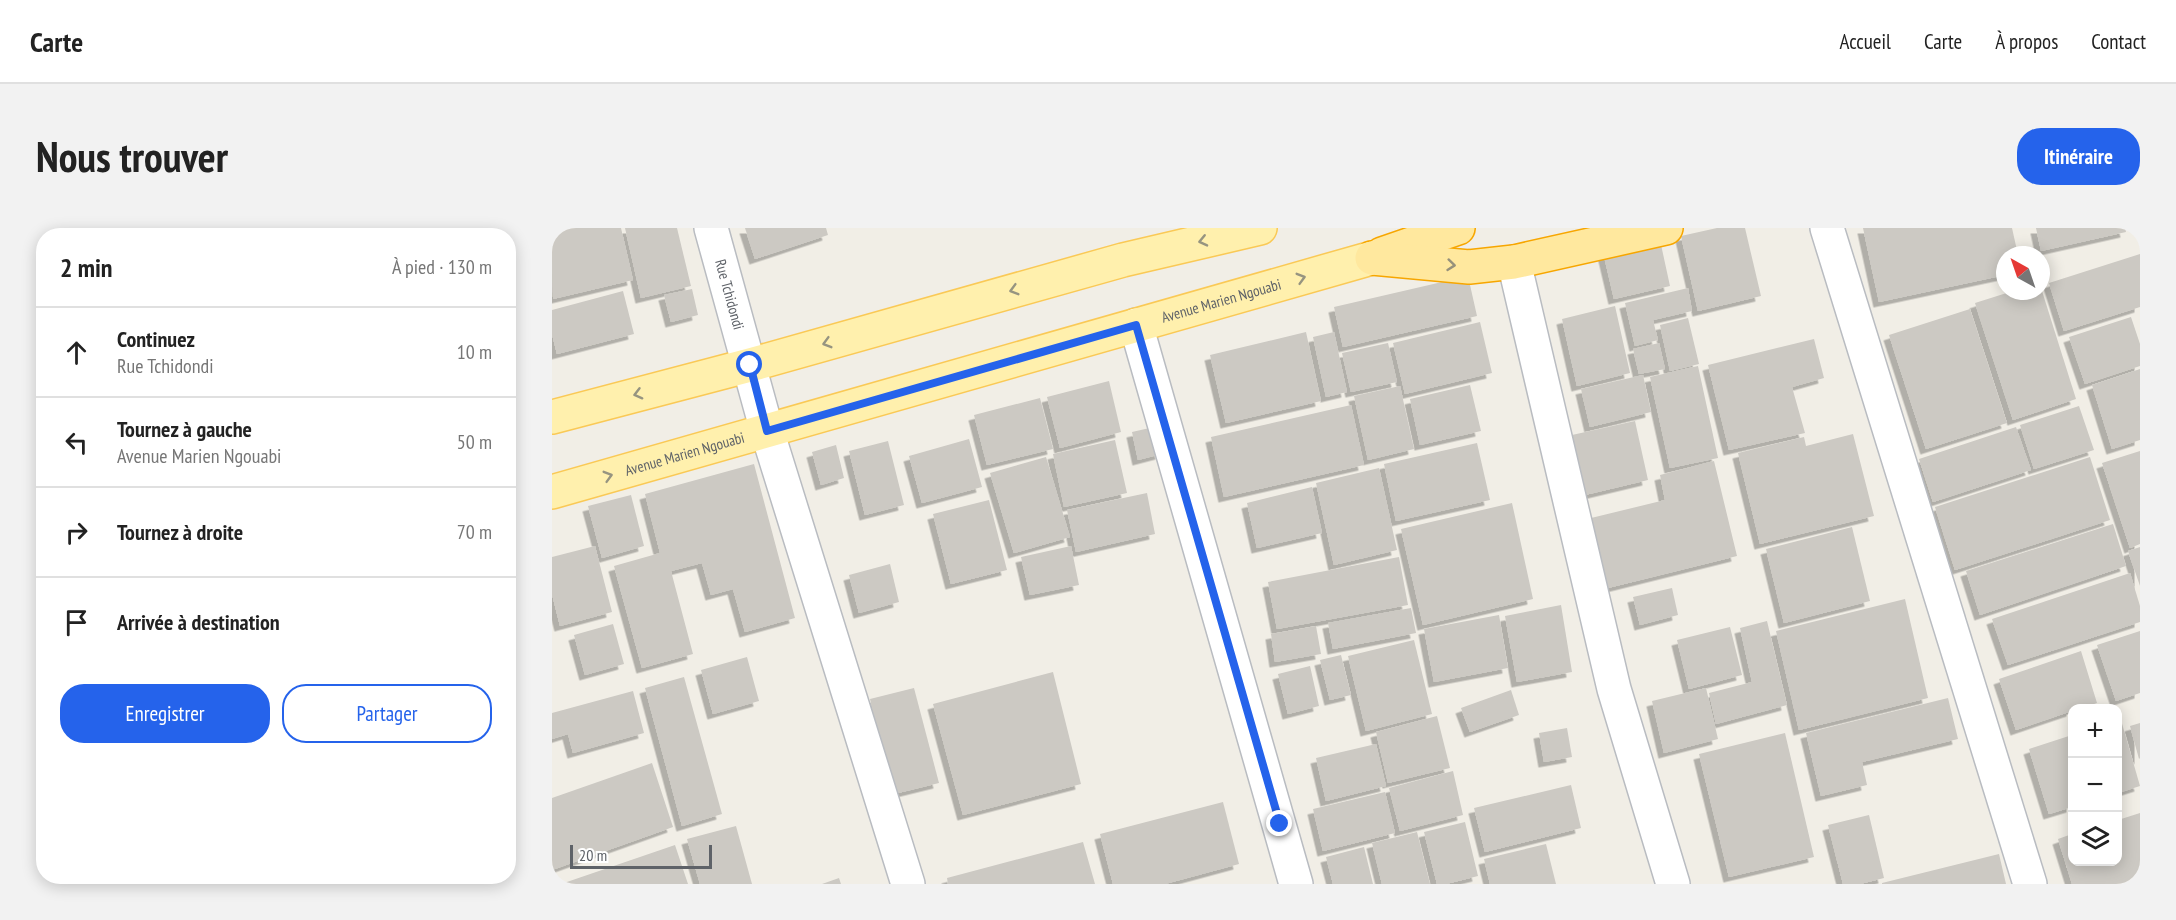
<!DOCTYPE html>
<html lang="fr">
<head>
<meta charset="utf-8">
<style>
	:root { --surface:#fff; --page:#f2f2f2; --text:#222; --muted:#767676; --line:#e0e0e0; --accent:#2563eb }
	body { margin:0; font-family:"PT Sans Narrow",sans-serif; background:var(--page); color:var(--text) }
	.controls { position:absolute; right:18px; bottom:18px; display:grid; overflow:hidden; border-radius:12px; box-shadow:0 3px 15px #0003 }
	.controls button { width:54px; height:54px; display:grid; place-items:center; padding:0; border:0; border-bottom:2px solid var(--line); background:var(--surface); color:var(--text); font:30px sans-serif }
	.compass { position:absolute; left:1444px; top:18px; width:54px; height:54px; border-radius:50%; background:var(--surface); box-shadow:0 3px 15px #0003; rotate:320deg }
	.scale { position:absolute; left:18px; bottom:15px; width:142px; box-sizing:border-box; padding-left:6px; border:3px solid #5e6268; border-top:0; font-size:16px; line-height:21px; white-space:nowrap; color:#5e6268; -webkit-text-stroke:4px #fff; paint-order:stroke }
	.stop { position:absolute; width:18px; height:18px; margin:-14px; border:4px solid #2563eb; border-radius:50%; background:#fff }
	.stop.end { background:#2563eb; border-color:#fff; box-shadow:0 2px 6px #0008 }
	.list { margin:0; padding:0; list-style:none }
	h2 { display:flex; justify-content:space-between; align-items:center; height:78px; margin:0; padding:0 24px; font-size:26px }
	h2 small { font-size:20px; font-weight:400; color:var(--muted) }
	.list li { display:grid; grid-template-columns:39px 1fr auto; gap:18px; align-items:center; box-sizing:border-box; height:90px; padding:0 24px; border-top:2px solid var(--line) }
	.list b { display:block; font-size:22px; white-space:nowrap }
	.list p { margin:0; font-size:20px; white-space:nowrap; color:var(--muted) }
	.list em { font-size:20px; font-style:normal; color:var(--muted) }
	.actions { display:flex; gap:12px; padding:18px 24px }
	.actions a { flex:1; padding:14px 0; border:2px solid var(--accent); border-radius:24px; text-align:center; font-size:21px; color:var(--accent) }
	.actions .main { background:var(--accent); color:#fff }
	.icon { flex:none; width:33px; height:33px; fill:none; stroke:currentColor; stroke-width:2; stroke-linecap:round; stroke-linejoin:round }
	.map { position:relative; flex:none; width:1588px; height:656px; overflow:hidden; border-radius:24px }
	header { display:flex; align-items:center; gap:36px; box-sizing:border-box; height:84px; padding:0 30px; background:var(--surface); border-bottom:2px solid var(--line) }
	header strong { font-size:28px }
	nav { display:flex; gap:33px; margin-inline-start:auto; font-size:21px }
	.intro { display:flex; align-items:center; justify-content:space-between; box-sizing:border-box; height:144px; padding:0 36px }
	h1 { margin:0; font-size:42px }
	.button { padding:15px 27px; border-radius:24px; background:var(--accent); color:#fff; font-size:21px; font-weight:700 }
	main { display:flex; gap:36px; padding:0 36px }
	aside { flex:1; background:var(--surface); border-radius:24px; box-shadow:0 3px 15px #0003 }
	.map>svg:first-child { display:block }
</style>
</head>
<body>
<header>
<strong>Carte</strong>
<nav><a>Accueil</a><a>Carte</a><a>À propos</a><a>Contact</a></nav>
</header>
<div class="intro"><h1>Nous trouver</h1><a class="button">Itinéraire</a></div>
<main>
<aside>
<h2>2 min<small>À pied · 130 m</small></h2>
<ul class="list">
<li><svg class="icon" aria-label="ahead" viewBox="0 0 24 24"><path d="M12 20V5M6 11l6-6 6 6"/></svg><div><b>Continuez</b><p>Rue Tchidondi</p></div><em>10 m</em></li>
<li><svg class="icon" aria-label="left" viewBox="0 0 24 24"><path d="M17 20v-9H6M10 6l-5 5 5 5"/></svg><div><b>Tournez à gauche</b><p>Avenue Marien Ngouabi</p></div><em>50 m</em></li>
<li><svg class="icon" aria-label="right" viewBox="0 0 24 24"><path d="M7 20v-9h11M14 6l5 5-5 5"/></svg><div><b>Tournez à droite</b></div><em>70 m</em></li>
<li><svg class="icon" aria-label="arrive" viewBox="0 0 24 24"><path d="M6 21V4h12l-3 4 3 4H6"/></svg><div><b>Arrivée à destination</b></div></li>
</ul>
<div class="actions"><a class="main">Enregistrer</a><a>Partager</a></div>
</aside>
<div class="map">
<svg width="1588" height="656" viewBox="0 0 1588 656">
	<defs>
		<filter id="shadow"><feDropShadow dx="-5.5" dy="5.5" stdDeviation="0" flood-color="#0004"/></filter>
	</defs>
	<rect width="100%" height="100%" fill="#f1eee6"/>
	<g fill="#ccc9c3" filter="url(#shadow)">
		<path d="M 0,0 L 69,0 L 81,52 L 1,71 Z"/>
		<path d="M 73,0 L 125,0 L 139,58 L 89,70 Z"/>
		<path d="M 193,0 L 274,0 L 276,7 L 203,31 Z"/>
		<path d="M 1165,0 L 1193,0 L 1209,68 L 1146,83 L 1129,8 Z"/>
		<path d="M 1311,0 L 1460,0 L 1466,27 L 1453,27 L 1453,47 L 1327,74 Z"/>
		<path d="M 1484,0 L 1573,0 L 1574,4 L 1489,23 Z"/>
		<path d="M 1108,12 L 1118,58 L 1062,71 L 1051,24 Z"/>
		<path d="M 1588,26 L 1588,79 L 1512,103 L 1497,55 Z"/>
		<path d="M 916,48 L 925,88 L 791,119 L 782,79 Z"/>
		<path d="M 1136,60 L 1140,83 L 1101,92 L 1106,112 L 1083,118 L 1073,75 Z"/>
		<path d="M 140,61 L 146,87 L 119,94 L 112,67 Z"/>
		<path d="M 71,63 L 82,106 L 5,126 L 0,106 L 0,82 Z"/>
		<path d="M 1461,63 L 1490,63 L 1524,171 L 1461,192 L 1423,75 Z"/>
		<path d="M 1063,78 L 1078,145 L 1025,158 L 1010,91 Z"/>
		<path d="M 1418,81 L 1455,195 L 1374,221 L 1337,107 Z"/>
		<path d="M 1579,89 L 1588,116 L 1588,138 L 1533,156 L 1517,109 Z"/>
		<path d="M 1136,90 L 1147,136 L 1118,143 L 1108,97 Z"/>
		<path d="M 928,94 L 940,145 L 853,166 L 841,115 Z"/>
		<path d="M 754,104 L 769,173 L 674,195 L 658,127 Z"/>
		<path d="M 782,104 L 795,164 L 774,169 L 761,109 Z"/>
		<path d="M 1262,111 L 1272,150 L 1240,159 L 1253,205 L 1177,222 L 1156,137 Z"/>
		<path d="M 836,115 L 845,154 L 799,164 L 790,125 Z"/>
		<path d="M 1107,115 L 1113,141 L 1087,146 L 1081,121 Z"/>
		<path d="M 1146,138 L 1166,230 L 1118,240 L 1098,149 Z"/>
		<path d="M 1588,141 L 1588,212 L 1560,221 L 1540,157 Z"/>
		<path d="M 1091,147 L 1099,184 L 1038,199 L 1029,161 Z"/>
		<path d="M 557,153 L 569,204 L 508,220 L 495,169 Z"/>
		<path d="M 918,157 L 929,203 L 868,217 L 858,171 Z"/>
		<path d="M 848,158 L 862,221 L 816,232 L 802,168 Z"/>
		<path d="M 488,170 L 501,221 L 435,237 L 422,187 Z"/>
		<path d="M 799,177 L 812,237 L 672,269 L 659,209 Z"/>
		<path d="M 1527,178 L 1542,222 L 1482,241 L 1468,197 Z"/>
		<path d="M 1083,193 L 1096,252 L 1033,267 L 1020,207 Z"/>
		<path d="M 602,199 L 609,226 L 586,232 L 580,204 Z"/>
		<path d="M 1464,199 L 1479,242 L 1381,274 L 1367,231 Z"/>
		<path d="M 1301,206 L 1322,288 L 1208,316 L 1186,225 L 1252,209 L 1254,218 Z"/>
		<path d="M 417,211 L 430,259 L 370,275 L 357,228 Z"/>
		<path d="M 563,212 L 575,265 L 512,279 L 501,226 Z"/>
		<path d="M 336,213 L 352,277 L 313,287 L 297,223 Z"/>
		<path d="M 925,215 L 938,272 L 844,293 L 832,236 Z"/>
		<path d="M 284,217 L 292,250 L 269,257 L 260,224 Z"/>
		<path d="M 1588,223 L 1588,316 L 1578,320 L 1550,235 Z"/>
		<path d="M 494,229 L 518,309 L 462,325 L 438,245 Z"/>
		<path d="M 1538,229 L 1558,292 L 1403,342 L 1383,279 Z"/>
		<path d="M 1162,233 L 1185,328 L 1052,361 L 1035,291 L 1113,272 L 1108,247 Z"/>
		<path d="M 202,236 L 243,390 L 193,404 L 181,361 L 159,367 L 150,335 L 119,343 L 141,426 L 90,440 L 62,338 L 108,325 L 93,266 Z"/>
		<path d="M 827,240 L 845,322 L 782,337 L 764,255 Z"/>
		<path d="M 760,259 L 770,305 L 705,320 L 695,275 Z"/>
		<path d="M 595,265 L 603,306 L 524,324 L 515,282 Z"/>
		<path d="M 79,267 L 92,318 L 50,330 L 36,278 Z"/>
		<path d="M 437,272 L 455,342 L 399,356 L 381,286 Z"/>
		<path d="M 960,275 L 981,371 L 871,397 L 849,301 Z"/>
		<path d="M 1561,296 L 1574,338 L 1428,387 L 1414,343 Z"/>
		<path d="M 1300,299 L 1318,373 L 1232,395 L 1214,321 Z"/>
		<path d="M 43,318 L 60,384 L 8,398 L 0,366 L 0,329 Z"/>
		<path d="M 519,318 L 527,357 L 478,367 L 469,329 Z"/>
		<path d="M 1588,319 L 1588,358 L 1576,323 Z"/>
		<path d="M 847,329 L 856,377 L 725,401 L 716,354 Z"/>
		<path d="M 338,336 L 347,374 L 307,385 L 297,347 Z"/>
		<path d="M 1578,345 L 1588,378 L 1588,394 L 1456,437 L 1440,391 Z"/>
		<path d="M 1120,360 L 1126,387 L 1088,397 L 1081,369 Z"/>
		<path d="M 1353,371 L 1376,470 L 1247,502 L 1224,403 Z"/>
		<path d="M 1009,377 L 1020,444 L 965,454 L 953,388 Z"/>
		<path d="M 859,380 L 864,405 L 781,421 L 776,395 Z"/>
		<path d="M 947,387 L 956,440 L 882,454 L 872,401 Z"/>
		<path d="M 1215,393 L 1235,477 L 1164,496 L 1157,465 L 1200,454 L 1188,400 Z"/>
		<path d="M 61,396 L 72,436 L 33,447 L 22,407 Z"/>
		<path d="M 764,398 L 769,426 L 723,434 L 719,406 Z"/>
		<path d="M 1178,399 L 1190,447 L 1137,461 L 1125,412 Z"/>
		<path d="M 1588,403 L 1588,465 L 1564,473 L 1545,417 Z"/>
		<path d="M 862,412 L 880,486 L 814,503 L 796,428 Z"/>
		<path d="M 1529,423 L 1545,475 L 1528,481 L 1520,481 L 1520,483 L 1464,502 L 1447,451 Z"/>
		<path d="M 789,427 L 799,467 L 778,472 L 768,432 Z"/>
		<path d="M 195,429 L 207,473 L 161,486 L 149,442 Z"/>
		<path d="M 758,438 L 767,478 L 736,486 L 726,446 Z"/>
		<path d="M 501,444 L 529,556 L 411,587 L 381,476 Z"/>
		<path d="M 132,449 L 170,586 L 130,598 L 93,460 Z"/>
		<path d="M 362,460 L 387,555 L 342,566 L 318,471 Z"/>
		<path d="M 1154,460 L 1166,511 L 1112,525 L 1100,473 Z"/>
		<path d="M 959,462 L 967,487 L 918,504 L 909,480 Z"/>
		<path d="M 81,463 L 92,505 L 21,525 L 16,506 L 0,511 L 0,485 Z"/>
		<path d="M 1396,470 L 1406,511 L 1310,534 L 1315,557 L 1269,568 L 1254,505 Z"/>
		<path d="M 885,488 L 898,540 L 836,555 L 824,504 Z"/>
		<path d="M 1569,492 L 1588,558 L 1566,565 L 1566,493 Z"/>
		<path d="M 1588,495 L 1588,530 L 1587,531 L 1578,498 Z"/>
		<path d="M 1015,500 L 1020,529 L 992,534 L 987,505 Z"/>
		<path d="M 1233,505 L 1262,629 L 1177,649 L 1147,526 Z"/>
		<path d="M 1520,507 L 1520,579 L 1497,586 L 1477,521 Z"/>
		<path d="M 824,516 L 834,558 L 774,573 L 764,530 Z"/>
		<path d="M 100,535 L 121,599 L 0,642 L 0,570 Z"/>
		<path d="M 901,543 L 911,587 L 848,603 L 837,560 Z"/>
		<path d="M 1019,557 L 1029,600 L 933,624 L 922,580 Z"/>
		<path d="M 833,564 L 843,605 L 771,623 L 761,581 Z"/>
		<path d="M 671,574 L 687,636 L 613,656 L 561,656 L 548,606 Z"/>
		<path d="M 1588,585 L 1588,656 L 1520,656 L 1506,611 L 1520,606 L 1520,634 L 1566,634 L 1566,592 Z"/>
		<path d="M 1317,587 L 1332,650 L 1308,656 L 1291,656 L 1276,597 Z"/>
		<path d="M 913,594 L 926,648 L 894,656 L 885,656 L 872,604 Z"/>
		<path d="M 184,598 L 200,656 L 148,656 L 135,611 Z"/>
		<path d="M 865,604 L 878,656 L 830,656 L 820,615 Z"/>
		<path d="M 531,614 L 543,656 L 396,656 L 395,650 Z"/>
		<path d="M 994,616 L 1004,656 L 938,656 L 932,631 Z"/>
		<path d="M 123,617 L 136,656 L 9,656 Z"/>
		<path d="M 812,619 L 821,656 L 781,656 L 774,629 Z"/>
		<path d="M 1447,626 L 1454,656 L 1330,656 L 1330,655 Z"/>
		<path d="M 287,650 L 289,656 L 270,656 Z"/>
	</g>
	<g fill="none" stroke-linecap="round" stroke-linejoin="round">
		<defs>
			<g id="minor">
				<path id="s1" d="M 159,0 L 215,203 L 356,656"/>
				<path d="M 1275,0 L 1478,656"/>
				<path d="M 962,34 L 1062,461 L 1121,656"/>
				<path d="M 584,97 L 744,656"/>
			</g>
			<g id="primary">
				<path d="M 0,189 L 198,137 L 571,32 L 708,0"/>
				<path id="s2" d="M 0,264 L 820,30"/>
			</g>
			<g id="trunk">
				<path d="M 830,26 L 906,0"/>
				<path d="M 820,30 L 917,39 L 962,34 L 1114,0"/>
			</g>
		</defs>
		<use href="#minor" stroke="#b9bcc1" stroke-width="36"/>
		<use href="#primary" stroke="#fac956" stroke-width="36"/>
		<use href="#trunk" stroke="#f7a600" stroke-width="36"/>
		<use href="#minor" stroke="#fff" stroke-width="33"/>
		<use href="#primary" stroke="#fff0ad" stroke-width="33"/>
		<use href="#trunk" stroke="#ffe89e" stroke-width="33"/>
	</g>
	<defs><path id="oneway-chevron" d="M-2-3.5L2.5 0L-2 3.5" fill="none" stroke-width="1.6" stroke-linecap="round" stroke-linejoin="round" transform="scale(1.5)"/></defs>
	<g stroke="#969480">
		<use href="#oneway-chevron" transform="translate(651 13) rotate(167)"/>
		<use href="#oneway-chevron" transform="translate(749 50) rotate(-16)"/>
		<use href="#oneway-chevron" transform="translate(462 62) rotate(164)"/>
		<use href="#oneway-chevron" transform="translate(275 115) rotate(164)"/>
		<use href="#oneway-chevron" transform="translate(86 166) rotate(165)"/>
		<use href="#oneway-chevron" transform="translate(56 248) rotate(-16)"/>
	</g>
	<use stroke="#96917b" href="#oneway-chevron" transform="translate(899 37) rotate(6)"/>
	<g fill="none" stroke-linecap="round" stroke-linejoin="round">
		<path stroke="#2563eb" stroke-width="8" d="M 198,137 L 215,203 L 584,97 L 728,596"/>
	</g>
	<g text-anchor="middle" stroke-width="6" stroke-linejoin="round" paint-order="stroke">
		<g font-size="15" fill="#5e6268" stroke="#fff">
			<text dy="5" stroke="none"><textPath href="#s1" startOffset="69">Rue Tchidondi</textPath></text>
			<text dy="5" stroke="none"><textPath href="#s2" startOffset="696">Avenue Marien Ngouabi</textPath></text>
			<text dy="5" stroke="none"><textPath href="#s2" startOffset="138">Avenue Marien Ngouabi</textPath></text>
		</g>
	</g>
</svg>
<div class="controls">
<button>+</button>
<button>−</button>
<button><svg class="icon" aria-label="layers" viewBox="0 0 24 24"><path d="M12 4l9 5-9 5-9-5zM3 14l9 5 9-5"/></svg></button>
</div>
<svg class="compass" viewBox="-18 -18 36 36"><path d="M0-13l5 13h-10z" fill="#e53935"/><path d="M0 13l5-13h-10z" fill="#767676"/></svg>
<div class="scale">20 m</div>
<div class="stop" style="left:198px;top:137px"></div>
<div class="stop end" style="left:728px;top:596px"></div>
</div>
</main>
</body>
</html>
